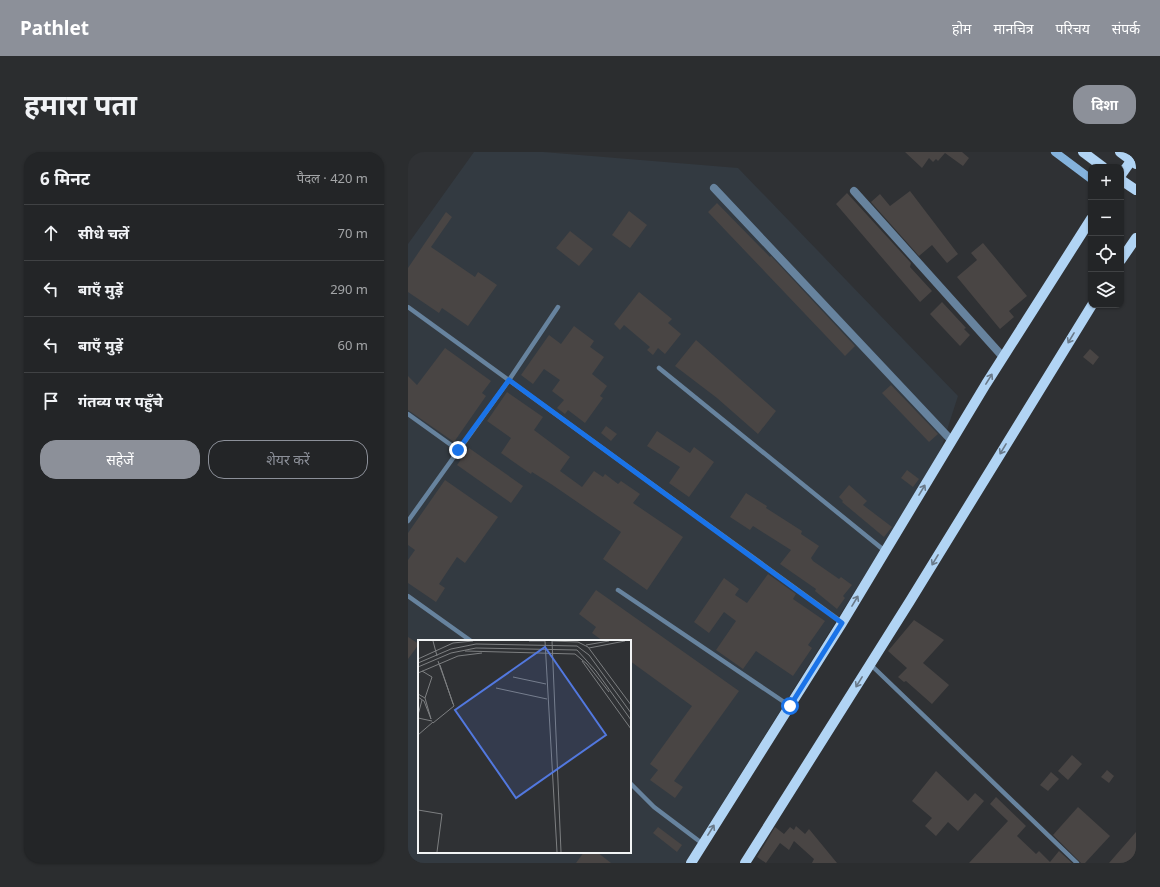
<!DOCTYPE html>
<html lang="hi">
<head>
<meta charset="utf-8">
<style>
	:root { --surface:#232527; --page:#2b2d2f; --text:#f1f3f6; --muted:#a3a5a7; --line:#404244; --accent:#8c9099 }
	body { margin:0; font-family:"Noto Sans","Noto Sans Devanagari",sans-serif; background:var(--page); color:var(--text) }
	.controls { position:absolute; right:12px; top:12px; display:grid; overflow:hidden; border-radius:8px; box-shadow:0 1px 3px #0004 }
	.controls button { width:36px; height:36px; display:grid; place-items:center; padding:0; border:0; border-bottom:1px solid var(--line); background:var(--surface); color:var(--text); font:20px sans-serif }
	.stop { position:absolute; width:12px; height:12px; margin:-9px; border:3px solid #1a73e8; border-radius:50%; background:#fff }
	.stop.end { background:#1a73e8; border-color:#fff; box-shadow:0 1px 4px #0008 }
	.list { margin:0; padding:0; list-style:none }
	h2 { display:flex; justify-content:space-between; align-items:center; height:52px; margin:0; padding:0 16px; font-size:17px }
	h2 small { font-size:13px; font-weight:400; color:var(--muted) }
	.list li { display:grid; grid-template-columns:26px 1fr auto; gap:12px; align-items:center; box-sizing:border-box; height:56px; padding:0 16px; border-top:1px solid var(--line) }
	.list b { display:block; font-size:15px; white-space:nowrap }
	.list em { font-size:13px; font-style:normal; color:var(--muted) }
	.actions { display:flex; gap:8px; padding:12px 16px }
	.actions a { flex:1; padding:9px 0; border:1px solid var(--accent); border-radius:16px; text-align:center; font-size:14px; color:var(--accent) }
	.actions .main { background:var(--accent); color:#fff }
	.icon { flex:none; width:22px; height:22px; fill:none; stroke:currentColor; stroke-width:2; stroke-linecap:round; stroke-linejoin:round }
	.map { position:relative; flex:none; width:728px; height:711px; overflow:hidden; border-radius:16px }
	header { display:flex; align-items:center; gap:24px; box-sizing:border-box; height:56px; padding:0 20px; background:var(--accent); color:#fff }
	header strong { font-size:19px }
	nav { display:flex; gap:22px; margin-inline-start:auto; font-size:14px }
	.intro { display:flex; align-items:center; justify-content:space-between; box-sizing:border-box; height:96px; padding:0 24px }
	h1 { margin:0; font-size:28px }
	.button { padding:10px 18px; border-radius:16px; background:var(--accent); color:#fff; font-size:14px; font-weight:700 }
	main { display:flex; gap:24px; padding:0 24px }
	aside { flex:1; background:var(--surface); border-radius:16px; box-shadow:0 1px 3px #0004 }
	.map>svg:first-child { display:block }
</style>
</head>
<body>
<header>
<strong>Pathlet</strong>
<nav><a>होम</a><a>मानचित्र</a><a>परिचय</a><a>संपर्क</a></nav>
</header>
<div class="intro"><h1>हमारा पता</h1><a class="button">दिशा</a></div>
<main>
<aside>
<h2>6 मिनट<small>पैदल · 420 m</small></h2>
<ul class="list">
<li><svg class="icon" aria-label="ahead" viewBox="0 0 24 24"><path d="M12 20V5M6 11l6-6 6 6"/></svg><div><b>सीधे चलें</b></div><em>70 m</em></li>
<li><svg class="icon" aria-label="left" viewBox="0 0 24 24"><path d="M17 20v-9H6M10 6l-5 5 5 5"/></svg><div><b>बाएँ मुड़ें</b></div><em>290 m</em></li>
<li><svg class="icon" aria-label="left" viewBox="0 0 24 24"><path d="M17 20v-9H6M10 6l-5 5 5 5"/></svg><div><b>बाएँ मुड़ें</b></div><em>60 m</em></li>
<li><svg class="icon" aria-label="arrive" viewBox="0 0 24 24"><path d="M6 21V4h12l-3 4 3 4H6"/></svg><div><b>गंतव्य पर पहुँचे</b></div></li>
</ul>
<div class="actions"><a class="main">सहेजें</a><a>शेयर करें</a></div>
</aside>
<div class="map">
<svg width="728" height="711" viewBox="0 0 728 711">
	<rect width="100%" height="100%" fill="#2f3134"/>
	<path fill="#333a41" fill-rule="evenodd" d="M 66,0 L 135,0 L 330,16 L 550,244 L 530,306 L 277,711 L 0,711 L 0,92 ZM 11,489 L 222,489 L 222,700 L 11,700 Z"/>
	<g fill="#494544">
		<path d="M 497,0 L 554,0 L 561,6 L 555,14 L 537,1 L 530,9 L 528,7 L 525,10 L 521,6 L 514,16 Z"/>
		<path d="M 502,39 L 550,102 L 539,111 L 524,93 L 511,104 L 463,50 L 472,42 L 482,54 Z"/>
		<path d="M 439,41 L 503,111 L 502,115 L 524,139 L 512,150 L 428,52 Z"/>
		<path d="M 309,51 L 362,105 L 363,104 L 447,194 L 437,204 L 300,60 Z"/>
		<path d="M 221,59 L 239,73 L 222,96 L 204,83 Z"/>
		<path d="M 38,60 L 44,65 L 23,95 L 67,125 L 70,120 L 89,133 L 60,174 L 34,156 L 31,161 L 0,140 L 0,116 Z"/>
		<path d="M 162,79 L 185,97 L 171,114 L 148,96 Z"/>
		<path d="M 575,91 L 619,144 L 601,159 L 606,165 L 592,177 L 549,125 L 569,108 L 563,101 Z"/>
		<path d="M 231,140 L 264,167 L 260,171 L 273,182 L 257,202 L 250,196 L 245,203 L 239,198 L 242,195 L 216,173 L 212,178 L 206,172 Z"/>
		<path d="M 534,150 L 558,176 L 556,177 L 562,183 L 552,194 L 522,162 Z"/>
		<path d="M 166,174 L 186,189 L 182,195 L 196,205 L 184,222 L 199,234 L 192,244 L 195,246 L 177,271 L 160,258 L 157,262 L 149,256 L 156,248 L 144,239 L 152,228 L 136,217 L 125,232 L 113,223 L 141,183 L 153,192 Z"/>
		<path d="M 288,188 L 368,259 L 350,282 L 309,246 L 267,214 Z"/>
		<path d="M 37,196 L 83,229 L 74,241 L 78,244 L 46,290 L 0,258 L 0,224 L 9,233 Z"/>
		<path d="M 682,197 L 691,205 L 685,213 L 675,205 Z"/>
		<path d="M 483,233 L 530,282 L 521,290 L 474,241 Z"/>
		<path d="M 99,240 L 135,265 L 126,278 L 162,305 L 152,319 L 174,335 L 186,319 L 195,325 L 197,322 L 210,332 L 213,329 L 232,342 L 225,351 L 275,385 L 239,438 L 195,407 L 213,380 L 143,332 L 124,320 L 123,322 L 93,301 L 103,286 L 79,269 Z"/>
		<path d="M 198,274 L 209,282 L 203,289 L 193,281 Z"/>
		<path d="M 249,279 L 282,301 L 286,295 L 306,310 L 281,345 L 261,331 L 272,315 L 239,294 Z"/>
		<path d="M 61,296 L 115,334 L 103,351 L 49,313 Z"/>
		<path d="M 499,318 L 511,327 L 505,335 L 493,326 Z"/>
		<path d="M 37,328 L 90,365 L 57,411 L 49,405 L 31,432 L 37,436 L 28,450 L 0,431 L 0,408 L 7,398 L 0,393 L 0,381 Z"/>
		<path d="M 441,333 L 459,349 L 455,353 L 484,375 L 476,385 L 434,350 L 435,349 L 431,345 Z"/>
		<path d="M 338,341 L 359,354 L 358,356 L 394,379 L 393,382 L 411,394 L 403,406 L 405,409 L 431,427 L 433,425 L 444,433 L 435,444 L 437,446 L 429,457 L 407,439 L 408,437 L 372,412 L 383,398 L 345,374 L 342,378 L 322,365 Z"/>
		<path d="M 360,422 L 388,442 L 385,447 L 417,469 L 400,493 L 404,496 L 385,524 L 348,499 L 335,517 L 308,498 L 328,469 L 316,460 L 301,481 L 286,470 L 316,426 L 331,437 L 327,443 L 339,451 Z"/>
		<path d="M 188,438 L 331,539 L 266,629 L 275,635 L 267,646 L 242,628 L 250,618 L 242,612 L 284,554 L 222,509 L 222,489 L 195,489 L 184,481 L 188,475 L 171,462 Z"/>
		<path d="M 506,468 L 536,488 L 515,511 L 541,533 L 524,552 L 498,529 L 496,530 L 490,525 L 499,516 L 480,499 Z"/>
		<path d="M 0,485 L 11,492 L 0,507 Z"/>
		<path d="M 664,603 L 674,612 L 660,628 L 650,619 Z"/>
		<path d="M 699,618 L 706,624 L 701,631 L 693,625 Z"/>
		<path d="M 528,619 L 560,649 L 567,641 L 576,649 L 550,679 L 540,670 L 528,684 L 517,674 L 524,666 L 504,649 Z"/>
		<path d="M 643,620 L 651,627 L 640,639 L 632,633 Z"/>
		<path d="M 588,645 L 618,674 L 609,684 L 628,702 L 631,699 L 642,710 L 651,699 L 664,711 L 561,711 L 600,669 L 582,652 Z"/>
		<path d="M 670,655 L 702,684 L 677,711 L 673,711 L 645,683 Z"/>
		<path d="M 388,674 L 397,682 L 401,677 L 429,711 L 404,711 L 406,707 L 386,689 L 381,698 L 372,691 L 358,711 L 349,705 L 367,675 L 376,682 L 382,675 L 386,678 Z"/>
		<path d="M 250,675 L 274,693 L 269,700 L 245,681 Z"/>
		<path d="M 728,680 L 728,711 L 701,711 Z"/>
		<path d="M 176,700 L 189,700 L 203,711 L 168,711 Z"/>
	</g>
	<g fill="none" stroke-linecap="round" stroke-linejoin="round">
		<g stroke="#67839e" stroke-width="4.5">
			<path d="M 0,155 L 434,470"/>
			<path d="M 251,216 L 477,399"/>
			<path d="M 0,262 L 50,298"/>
			<path d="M 0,369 L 101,228 L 150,155"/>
			<path d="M 210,438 L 382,554"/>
			<path d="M 0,444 L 63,489"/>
			<path d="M 462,512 L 669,711"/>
			<path d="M 222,631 L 246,655 L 295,692"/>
		</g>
		<g stroke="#67839e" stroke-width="8">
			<path d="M 306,36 L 544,289"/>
			<path d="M 446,39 L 595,205"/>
		</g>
		<path stroke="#84b2dc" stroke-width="8" d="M 647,0 L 683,27"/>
		<g stroke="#b1d4f4" stroke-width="10">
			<path d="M 712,0 L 728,12"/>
			<path d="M 713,23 L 728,2"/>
			<path d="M 713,28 L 728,38"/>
			<path d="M 713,108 L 728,86"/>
			<path d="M 283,711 L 434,471 L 578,232 L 683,67"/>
			<path d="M 337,711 L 502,449 L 684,153"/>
		</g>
		<path stroke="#b1d4f4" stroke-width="10" d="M 675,0 L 695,15"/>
	</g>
	<defs><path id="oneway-shaft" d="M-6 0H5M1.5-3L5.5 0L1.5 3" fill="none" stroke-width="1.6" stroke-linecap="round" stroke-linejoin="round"/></defs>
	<g stroke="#6a7a8a">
		<use href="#oneway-shaft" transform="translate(663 186) rotate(121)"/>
		<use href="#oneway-shaft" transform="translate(581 227) rotate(-58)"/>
		<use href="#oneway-shaft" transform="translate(595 297) rotate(121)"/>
		<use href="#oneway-shaft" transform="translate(514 338) rotate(-59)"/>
		<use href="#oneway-shaft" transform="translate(527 408) rotate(121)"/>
		<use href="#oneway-shaft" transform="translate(447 449) rotate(-59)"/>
		<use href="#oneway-shaft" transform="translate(451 530) rotate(122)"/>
		<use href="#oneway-shaft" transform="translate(303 678) rotate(-58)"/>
	</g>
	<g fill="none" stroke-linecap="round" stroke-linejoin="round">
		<path stroke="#1a73e8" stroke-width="5" d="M 50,298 L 101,228 L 434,471 L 382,554"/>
	</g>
	<g transform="translate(10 488)">
		<rect width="213" height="213" fill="#2f3134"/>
		<path fill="none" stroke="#7d7f81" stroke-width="1" d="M 15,1 L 19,16M 111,1 L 127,1M 127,1 L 139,212M 134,1 L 160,2 L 170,7 L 213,65M 134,1 L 143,212M 168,5 L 191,1M 171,8 L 207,1M 47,11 L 157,14 L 169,24 L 191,52M 0,19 L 35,3 L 55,1M 164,21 L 213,89M 0,23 L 33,9 L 58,4 L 159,6 L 171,15 L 213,73M 22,25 L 35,64M 0,27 L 33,13 L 58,8 L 159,10 L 178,31 L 213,80M 4,31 L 14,37 L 7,58M 0,33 L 40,16 L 64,13M 95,37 L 128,44M 78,48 L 129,59M 0,54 L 7,58 L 13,79M 0,57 L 6,61 L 13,79M 0,75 L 4,60M 0,78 L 14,81M 15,83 L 36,66 L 20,21M 0,95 L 15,82M 0,170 L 24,174 L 19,212"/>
		<path fill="#5278df" fill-opacity="0.15" stroke="#5278df" stroke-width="2" d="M 127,7 L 188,95 L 98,158 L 37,70 Z"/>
		<rect width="213" height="213" fill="none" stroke="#f2f4f5" stroke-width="2"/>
	</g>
</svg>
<div class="controls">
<button>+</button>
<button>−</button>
<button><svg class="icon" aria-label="locate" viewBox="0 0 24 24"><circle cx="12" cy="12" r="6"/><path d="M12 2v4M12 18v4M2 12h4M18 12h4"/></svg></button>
<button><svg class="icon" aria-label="layers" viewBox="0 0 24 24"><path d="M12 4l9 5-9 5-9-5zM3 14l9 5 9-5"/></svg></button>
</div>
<div class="stop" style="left:382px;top:554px"></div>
<div class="stop end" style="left:50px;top:298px"></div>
</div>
</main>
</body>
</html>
